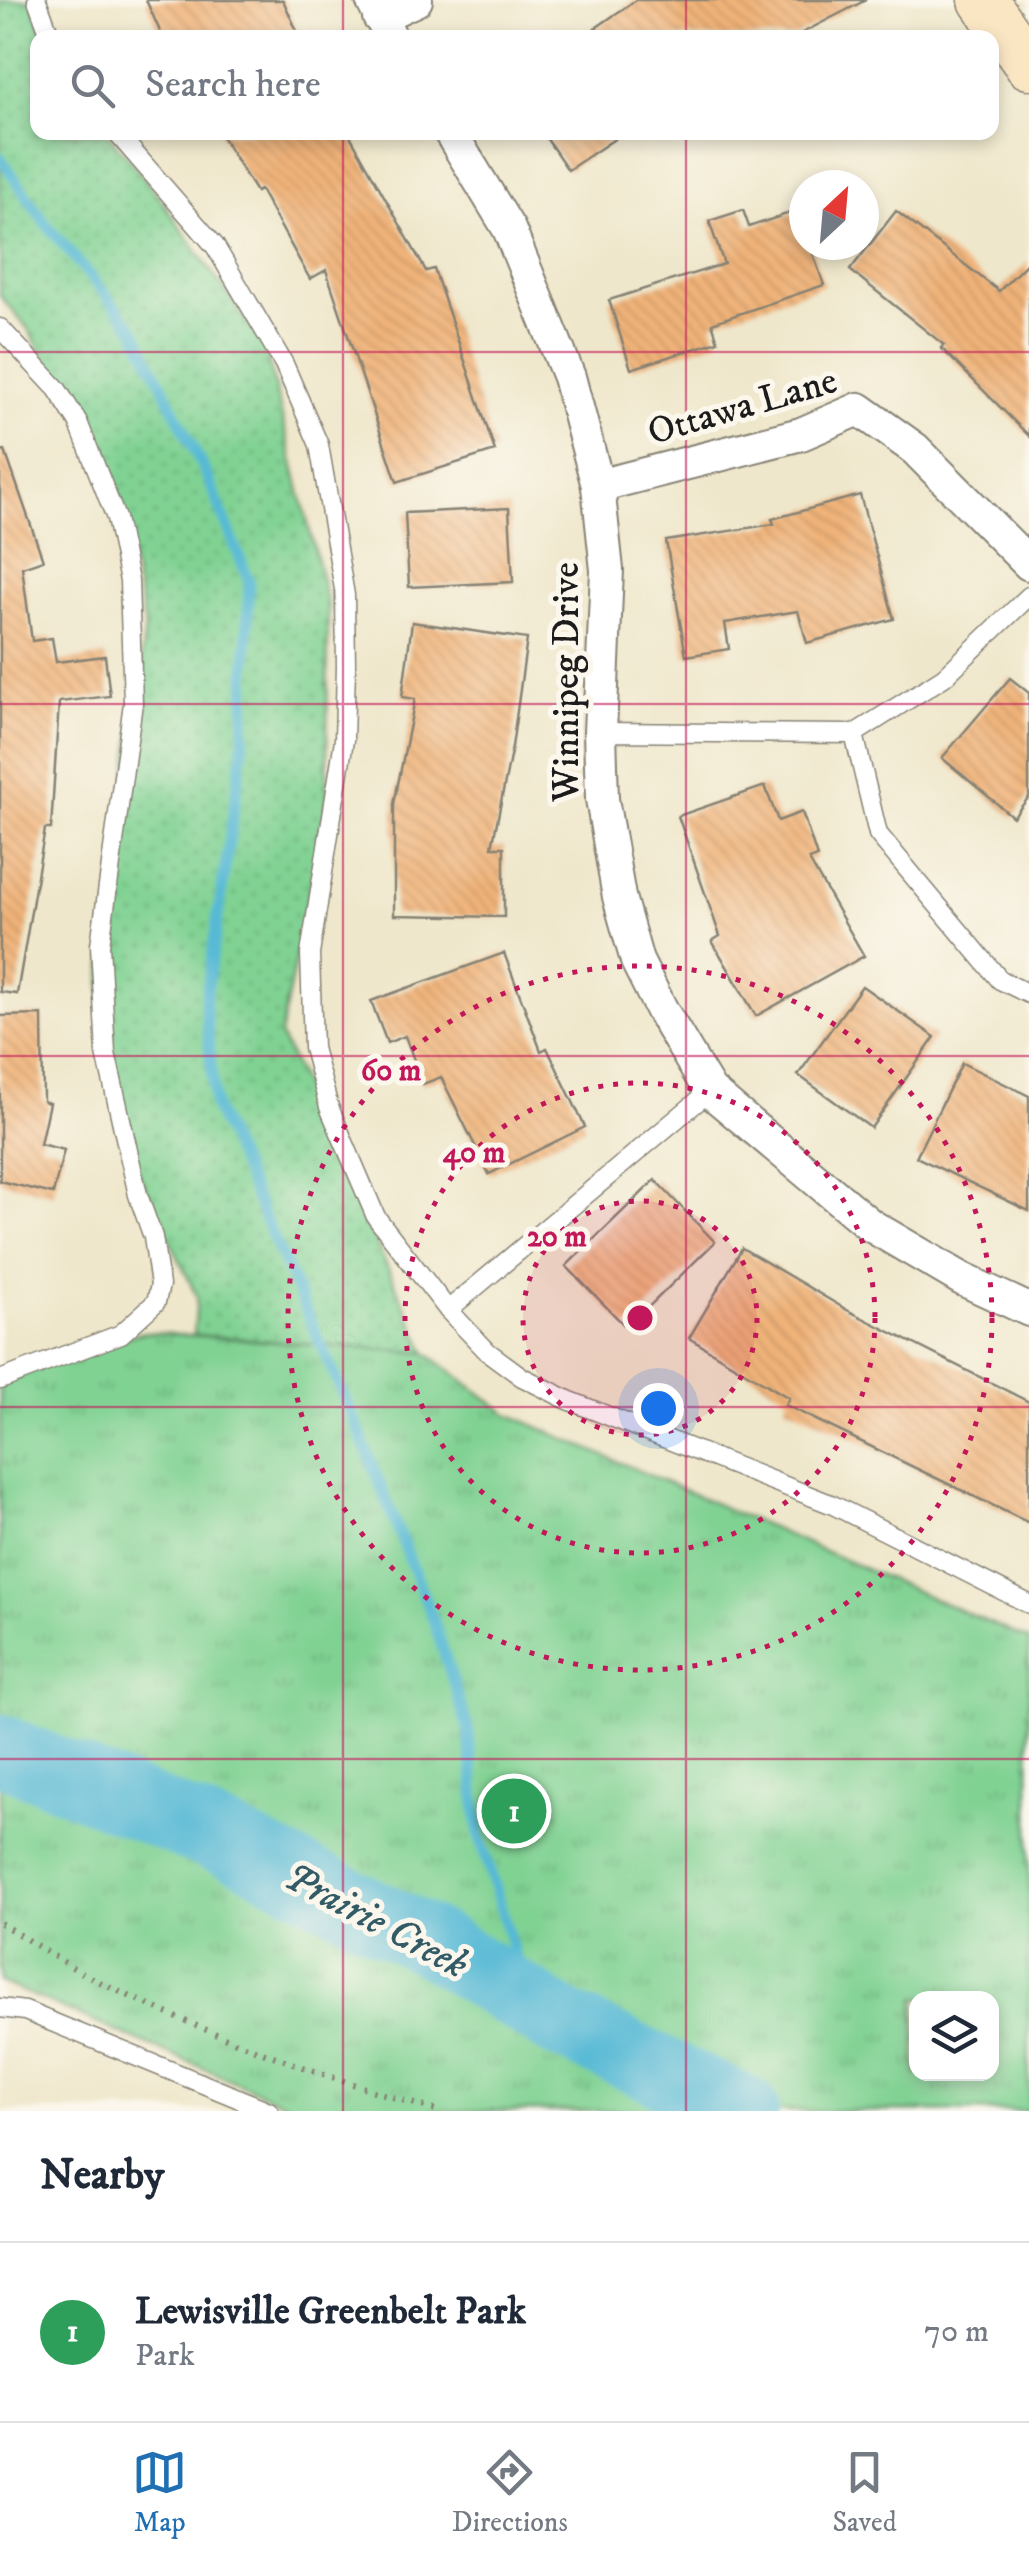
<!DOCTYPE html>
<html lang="en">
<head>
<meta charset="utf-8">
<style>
	:root { --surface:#fff; --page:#f2f2f3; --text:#1f2937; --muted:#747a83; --line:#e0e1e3; --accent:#1f6fb2 }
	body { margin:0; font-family:"IM FELL DW Pica",serif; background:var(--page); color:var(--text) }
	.controls { position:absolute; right:30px; bottom:30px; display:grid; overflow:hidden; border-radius:20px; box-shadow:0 5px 15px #0003 }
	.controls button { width:90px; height:90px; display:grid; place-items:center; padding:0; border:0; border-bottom:2px solid var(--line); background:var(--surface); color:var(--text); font:50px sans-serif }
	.compass { position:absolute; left:789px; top:170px; width:90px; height:90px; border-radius:50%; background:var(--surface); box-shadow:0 5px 15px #0003; rotate:26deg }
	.you { position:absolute; left:658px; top:1408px; width:35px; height:35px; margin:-25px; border:8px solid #fff; border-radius:50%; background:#1a73e8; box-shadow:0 0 0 15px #1a73e833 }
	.badge { display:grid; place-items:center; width:65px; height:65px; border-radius:50%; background:var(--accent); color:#fff; font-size:32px; font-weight:700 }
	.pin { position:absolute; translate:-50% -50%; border:5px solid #fff; box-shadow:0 2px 10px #0006 }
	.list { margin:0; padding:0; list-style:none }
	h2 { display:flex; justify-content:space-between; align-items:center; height:130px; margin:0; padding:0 40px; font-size:42px }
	h2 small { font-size:32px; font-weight:400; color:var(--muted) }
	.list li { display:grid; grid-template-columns:65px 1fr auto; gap:30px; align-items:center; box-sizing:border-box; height:180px; padding:0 40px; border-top:2px solid var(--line) }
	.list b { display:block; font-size:38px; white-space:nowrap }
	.list p { margin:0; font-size:32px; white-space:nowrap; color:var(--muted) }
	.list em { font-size:32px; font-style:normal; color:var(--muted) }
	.icon { flex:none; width:55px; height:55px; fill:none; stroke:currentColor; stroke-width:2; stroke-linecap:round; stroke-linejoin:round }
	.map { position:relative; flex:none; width:1029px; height:2111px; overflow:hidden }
	.search { position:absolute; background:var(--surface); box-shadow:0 5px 15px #0003; left:30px; right:30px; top:30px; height:110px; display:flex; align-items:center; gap:25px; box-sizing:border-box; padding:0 35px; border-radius:20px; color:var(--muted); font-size:38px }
	.sheet { height:310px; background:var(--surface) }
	nav { display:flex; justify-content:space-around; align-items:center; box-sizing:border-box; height:140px; border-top:2px solid var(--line); background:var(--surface); font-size:28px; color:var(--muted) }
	nav a { display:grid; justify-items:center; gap:5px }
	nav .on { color:var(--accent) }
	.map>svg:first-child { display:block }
</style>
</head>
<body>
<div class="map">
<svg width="1029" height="2111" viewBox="0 0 1029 2111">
	<defs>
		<pattern id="grass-dots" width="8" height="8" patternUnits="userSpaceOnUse" patternTransform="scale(2.5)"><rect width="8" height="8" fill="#80d293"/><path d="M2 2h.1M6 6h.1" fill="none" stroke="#6eb47e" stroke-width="1.8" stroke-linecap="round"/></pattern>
		<pattern id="park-tufts" width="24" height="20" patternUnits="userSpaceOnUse" patternTransform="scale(2.5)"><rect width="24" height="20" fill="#80d293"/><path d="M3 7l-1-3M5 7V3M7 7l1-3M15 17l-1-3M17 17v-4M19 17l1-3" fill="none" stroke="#6eb47e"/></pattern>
		<pattern id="building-back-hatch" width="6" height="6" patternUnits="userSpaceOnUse" patternTransform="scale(2.5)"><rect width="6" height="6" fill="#f0b379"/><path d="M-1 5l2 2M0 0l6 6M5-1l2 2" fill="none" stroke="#cd9968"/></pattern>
	</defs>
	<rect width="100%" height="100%" fill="#fbf7ec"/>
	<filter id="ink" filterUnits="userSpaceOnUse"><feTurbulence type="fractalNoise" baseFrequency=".01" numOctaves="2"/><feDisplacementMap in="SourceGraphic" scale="20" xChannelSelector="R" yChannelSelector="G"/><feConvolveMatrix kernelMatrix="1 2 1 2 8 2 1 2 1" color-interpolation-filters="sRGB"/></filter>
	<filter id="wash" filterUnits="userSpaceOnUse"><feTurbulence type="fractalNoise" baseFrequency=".0048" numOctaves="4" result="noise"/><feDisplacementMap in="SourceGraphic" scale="40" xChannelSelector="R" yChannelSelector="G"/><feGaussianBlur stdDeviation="2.25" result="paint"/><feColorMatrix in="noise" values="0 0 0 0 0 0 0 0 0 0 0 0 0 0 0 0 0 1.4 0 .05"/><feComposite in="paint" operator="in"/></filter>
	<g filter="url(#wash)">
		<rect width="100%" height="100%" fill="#efe7cb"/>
		<path fill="url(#grass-dots)" stroke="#4e7758" stroke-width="2.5" d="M 0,0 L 32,0 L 44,37 L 38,38 L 38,132 L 107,133 L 157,194 L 265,347 L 328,606 L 327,804 L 280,1035 L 427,1353 L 194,1335 L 197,1297 L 117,1128 L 101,984 L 145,627 L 115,479 L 28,329 L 0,296 Z"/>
		<path fill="url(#park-tufts)" stroke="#4e7758" stroke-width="2.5" fill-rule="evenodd" d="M 144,1332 L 427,1353 L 508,1414 L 1029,1640 L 1029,2111 L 304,2111 L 0,1982 L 0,1371 ZM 916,1999 L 992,1999 L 992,2074 L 916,2074 Z"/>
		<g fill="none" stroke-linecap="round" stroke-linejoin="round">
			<path stroke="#56b9d5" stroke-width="11" d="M 0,157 L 46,224 L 135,330 L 208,478 L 249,581 L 244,741 L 205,1002 L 215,1108 L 356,1423 L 434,1622 L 468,1728 L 479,1834 L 529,2004"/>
			<path stroke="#56b9d5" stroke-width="70" d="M 0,1749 L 226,1841 L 438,1946 L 558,2022 L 744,2111"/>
		</g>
		<g id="blocks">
			<g fill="url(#building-back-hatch)">
				<path d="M 146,0 L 283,0 L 300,38 L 163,38 Z"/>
				<path d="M 636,0 L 866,0 L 792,38 L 581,38 Z"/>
				<path d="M 219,132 L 348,132 L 426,271 L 434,269 L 495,451 L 397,482 L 326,270 L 310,279 L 260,190 L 256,192 Z"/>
				<path d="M 542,132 L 625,132 L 568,170 Z"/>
				<path d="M 743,210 L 749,227 L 798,210 L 804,227 L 804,245 L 810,245 L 824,285 L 712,323 L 718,341 L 631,369 L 609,300 L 724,264 L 709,221 Z"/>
				<path d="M 896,211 L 999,291 L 1029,261 L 1029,436 L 941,348 L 944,345 L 850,270 Z"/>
				<path d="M 5,451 L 43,560 L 22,567 L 32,641 L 52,638 L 56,662 L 105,656 L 110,696 L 59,702 L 51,829 L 45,829 L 17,994 L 0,992 L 0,452 Z"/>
				<path d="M 860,495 L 894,619 L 807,643 L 798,611 L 725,623 L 729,649 L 686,656 L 666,541 L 774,524 L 772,519 Z"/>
				<path d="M 509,508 L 513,582 L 409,587 L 405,513 Z"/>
				<path d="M 412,622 L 527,639 L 512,747 L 492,847 L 504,847 L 504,917 L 394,915 L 394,804 L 415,699 L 402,697 Z"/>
				<path d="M 1010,678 L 1029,693 L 1029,797 L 1013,817 L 942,758 Z"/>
				<path d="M 765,786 L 778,821 L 802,812 L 817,857 L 809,860 L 864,956 L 756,1016 L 712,941 L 720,936 L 678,816 Z"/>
				<path d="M 504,953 L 541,1051 L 547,1048 L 585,1127 L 489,1174 L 441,1077 L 423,1084 L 405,1036 L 387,1043 L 371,1001 Z"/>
				<path d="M 862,986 L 935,1037 L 871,1128 L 798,1075 Z"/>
				<path d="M 42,1015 L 43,1101 L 49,1103 L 40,1144 L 64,1150 L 53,1194 L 0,1181 L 0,1016 Z"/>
				<path d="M 962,1063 L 1029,1096 L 1029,1211 L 916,1157 Z"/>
				<path d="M 655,1180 L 715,1242 L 627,1328 L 566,1266 Z"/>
				<path d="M 742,1248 L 847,1310 L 1029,1402 L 1029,1523 L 785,1405 L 789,1398 L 689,1338 Z"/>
			</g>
		</g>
	</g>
	<g filter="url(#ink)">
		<use href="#blocks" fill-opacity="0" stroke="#868274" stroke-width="2.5"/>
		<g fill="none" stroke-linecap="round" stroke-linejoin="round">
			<defs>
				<g id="lane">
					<path d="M 37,0 L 51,38"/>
					<path d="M 116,132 L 215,246 L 284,364 L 319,445 L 345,595 L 346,667 L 344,740 L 310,954 L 313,1048 L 329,1107 L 376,1217 L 448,1310 L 488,1352 L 522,1377 L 568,1400 L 833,1505 L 1029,1604"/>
					<path d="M 0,328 L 57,389 L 78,422 L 116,518 L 129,581 L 133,703 L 100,945 L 106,1053 L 138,1195 L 153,1237 L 160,1285 L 156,1302 L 121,1334 L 0,1380"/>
					<path d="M 1029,596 L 944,677 L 854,734 L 878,834 L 1000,980 L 1029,994"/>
					<path d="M 600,732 L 854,734"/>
					<path d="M 448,1310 L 710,1091"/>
					<path d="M 0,2008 L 25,2011 L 269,2111"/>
				</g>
				<g id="street">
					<path d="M 372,0 L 391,38"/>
					<path d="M 379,17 L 416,0"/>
					<path d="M 450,132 L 509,229 L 569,377 L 598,486 L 607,570 L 600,732 L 602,799 L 619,897 L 637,961 L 662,1011 L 710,1091 L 870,1225 L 962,1279 L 1029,1310"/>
					<path d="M 598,486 L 801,434 L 859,409 L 915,449 L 1029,564"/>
				</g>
				<path id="secondary" d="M 983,0 L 1029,65"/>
			</defs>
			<use href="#lane" stroke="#868274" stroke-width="21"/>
			<use href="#street" stroke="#868274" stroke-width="36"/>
			<use href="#secondary" stroke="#868274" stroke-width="51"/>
			<path stroke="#868274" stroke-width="6" stroke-dasharray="2.5 8" stroke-linecap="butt" d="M 0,1923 C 35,1944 70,1968 106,1985 C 213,2037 325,2077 438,2111"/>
			<use href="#lane" stroke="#fff" stroke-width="18"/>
			<use href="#street" stroke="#fff" stroke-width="32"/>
			<use href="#secondary" stroke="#fbe6c4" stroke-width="48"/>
		</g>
	</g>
	<path fill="none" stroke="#c2185b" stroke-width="2.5" stroke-opacity="0.55" d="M 343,0 L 343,38M 686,0 L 686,38M 343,132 L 343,2111M 686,132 L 686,2111M 0,352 L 1029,352M 0,704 L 1029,704M 0,1056 L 1029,1056M 0,1407 L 1029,1407M 0,1759 L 1029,1759"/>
	<circle cx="640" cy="1318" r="117" fill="#c2185b" fill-opacity=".12"/>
	<g fill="none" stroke="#c2185b" stroke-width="5" stroke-dasharray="5 10">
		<circle cx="640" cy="1318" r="117"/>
		<circle cx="640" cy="1318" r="235"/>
		<circle cx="640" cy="1318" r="352"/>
	</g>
	<g text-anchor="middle" stroke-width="10" stroke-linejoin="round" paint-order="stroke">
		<g font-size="38" fill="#1c1c1c" stroke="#fbf7ec">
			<text transform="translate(742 405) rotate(-16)" y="13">Ottawa Lane</text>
			<text transform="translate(565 682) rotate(-90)" y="13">Winnipeg Drive</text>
		</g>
		<g font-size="40" font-style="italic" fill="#335b66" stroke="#fbf7ec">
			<text transform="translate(377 1919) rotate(28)" y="14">Prairie Creek</text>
		</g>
	</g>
	<circle cx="640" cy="1318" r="15" fill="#c2185b" stroke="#fbf7ec" stroke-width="5"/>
	<g font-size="30" text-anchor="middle" font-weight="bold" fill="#c2185b" stroke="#fbf7ec" stroke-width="10" stroke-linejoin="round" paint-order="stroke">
		<text x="391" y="1080">60 m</text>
		<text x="474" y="1162">40 m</text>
		<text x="557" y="1246">20 m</text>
	</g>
</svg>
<div class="controls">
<button><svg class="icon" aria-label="layers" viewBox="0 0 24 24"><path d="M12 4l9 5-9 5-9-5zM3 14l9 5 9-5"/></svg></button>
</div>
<svg class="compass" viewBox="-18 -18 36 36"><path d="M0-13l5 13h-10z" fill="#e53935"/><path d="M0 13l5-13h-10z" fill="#747a83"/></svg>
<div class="you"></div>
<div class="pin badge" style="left:514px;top:1811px;background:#2e9e5b">1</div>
<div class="search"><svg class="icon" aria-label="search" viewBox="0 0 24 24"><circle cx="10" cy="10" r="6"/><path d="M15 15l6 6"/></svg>Search here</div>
</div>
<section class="sheet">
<h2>Nearby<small></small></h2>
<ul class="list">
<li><span class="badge" style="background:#2e9e5b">1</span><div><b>Lewisville Greenbelt Park</b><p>Park</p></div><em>70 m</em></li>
</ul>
</section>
<nav>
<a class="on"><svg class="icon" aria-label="map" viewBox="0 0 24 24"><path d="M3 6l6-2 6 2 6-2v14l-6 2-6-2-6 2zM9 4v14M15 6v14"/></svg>Map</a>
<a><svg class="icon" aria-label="directions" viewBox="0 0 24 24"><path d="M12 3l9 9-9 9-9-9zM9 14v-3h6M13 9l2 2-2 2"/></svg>Directions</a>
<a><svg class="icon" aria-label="saved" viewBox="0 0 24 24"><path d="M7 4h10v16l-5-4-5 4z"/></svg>Saved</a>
</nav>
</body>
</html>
